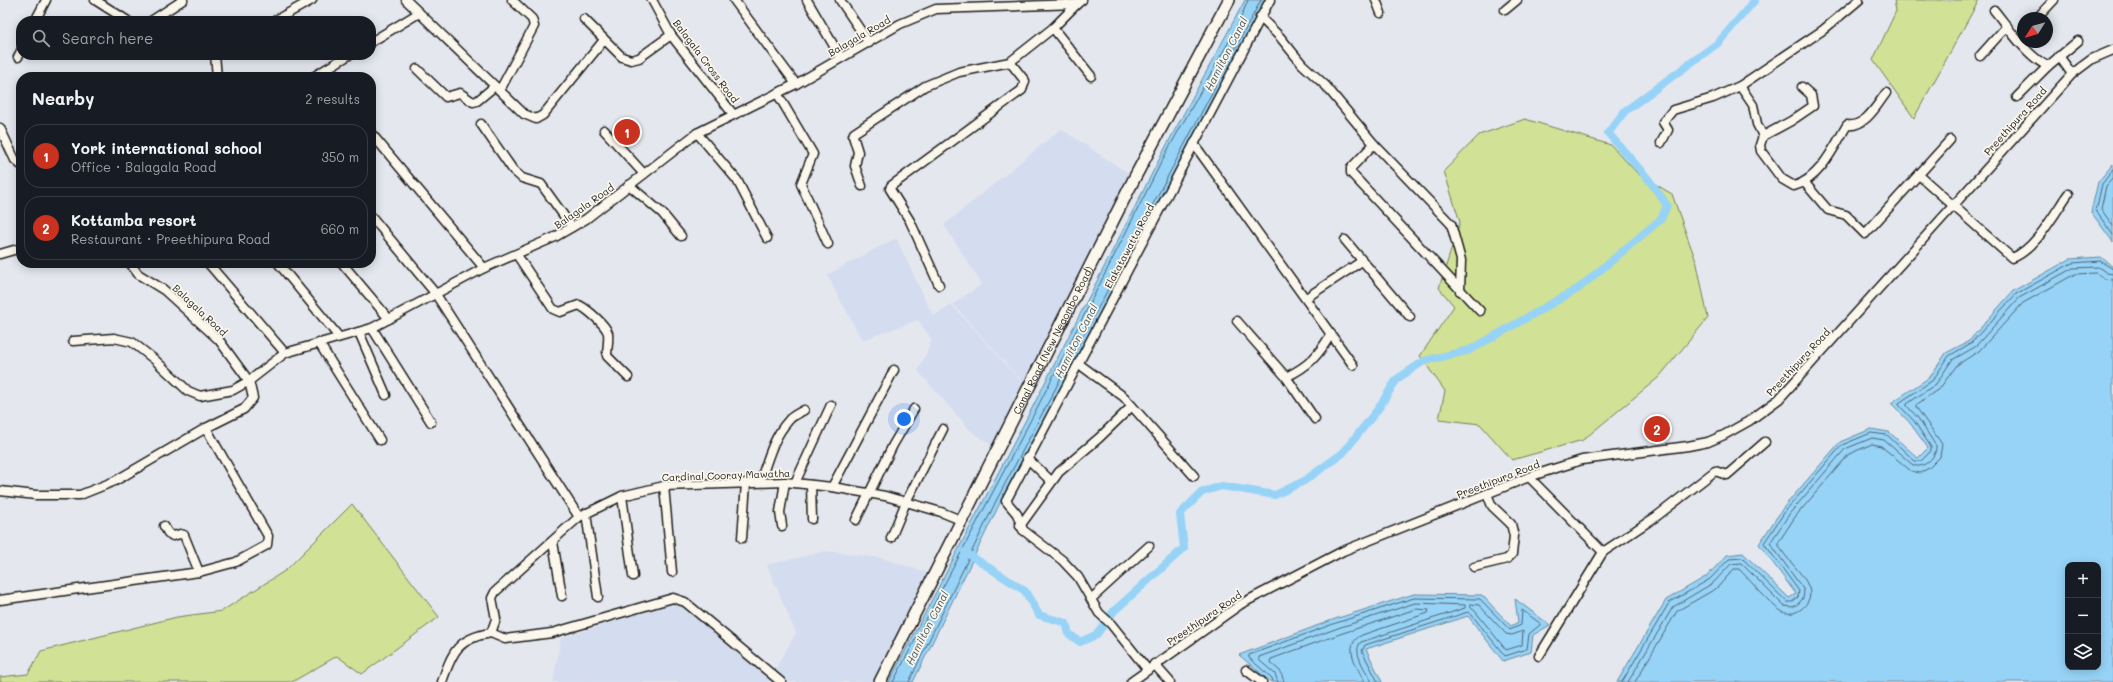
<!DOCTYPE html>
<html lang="en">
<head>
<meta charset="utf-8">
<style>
	:root { --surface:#171b24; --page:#20242c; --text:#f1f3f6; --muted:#9ea1a6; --line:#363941; --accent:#c8321e }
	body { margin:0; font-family:Mali,sans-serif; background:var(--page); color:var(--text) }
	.controls { position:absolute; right:12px; bottom:12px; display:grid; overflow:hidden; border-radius:8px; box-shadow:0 2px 10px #0003 }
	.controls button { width:36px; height:36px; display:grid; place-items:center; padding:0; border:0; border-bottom:1px solid var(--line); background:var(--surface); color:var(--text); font:20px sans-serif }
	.compass { position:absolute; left:2017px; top:12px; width:36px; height:36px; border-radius:50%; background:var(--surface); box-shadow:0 2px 10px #0003; rotate:233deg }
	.you { position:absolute; left:904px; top:419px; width:14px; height:14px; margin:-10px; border:3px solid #fff; border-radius:50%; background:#1a73e8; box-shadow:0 0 0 6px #1a73e833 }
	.badge { display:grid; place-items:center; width:26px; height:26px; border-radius:50%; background:var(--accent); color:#fff; font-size:13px; font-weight:700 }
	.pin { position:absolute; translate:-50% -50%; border:2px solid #fff; box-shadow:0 1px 4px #0006 }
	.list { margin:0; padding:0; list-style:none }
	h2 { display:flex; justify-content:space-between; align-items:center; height:52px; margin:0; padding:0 16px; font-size:17px }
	h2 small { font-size:13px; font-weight:400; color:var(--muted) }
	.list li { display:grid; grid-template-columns:26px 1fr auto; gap:12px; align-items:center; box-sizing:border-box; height:64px; margin:0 8px 8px; padding:0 8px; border:1px solid var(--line); border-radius:16px }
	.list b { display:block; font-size:15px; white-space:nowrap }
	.list p { margin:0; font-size:13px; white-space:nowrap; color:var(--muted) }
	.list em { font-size:13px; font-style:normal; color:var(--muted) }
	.icon { flex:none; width:22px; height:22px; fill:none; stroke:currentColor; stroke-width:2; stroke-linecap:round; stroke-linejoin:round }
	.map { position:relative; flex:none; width:2113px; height:682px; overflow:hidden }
	.search { position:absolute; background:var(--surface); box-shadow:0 2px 10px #0003; left:16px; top:16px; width:360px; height:44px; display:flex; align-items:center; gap:10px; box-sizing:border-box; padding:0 14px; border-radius:16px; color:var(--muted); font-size:15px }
	.panel { position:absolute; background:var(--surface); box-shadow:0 2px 10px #0003; left:16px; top:72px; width:360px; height:196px; border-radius:16px }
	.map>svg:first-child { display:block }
</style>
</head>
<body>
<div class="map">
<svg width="2113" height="682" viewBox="0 0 2113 682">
	<rect width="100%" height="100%" fill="#e4e7ee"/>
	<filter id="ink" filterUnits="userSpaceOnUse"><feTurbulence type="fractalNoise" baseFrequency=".025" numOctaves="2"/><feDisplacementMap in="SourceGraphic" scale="8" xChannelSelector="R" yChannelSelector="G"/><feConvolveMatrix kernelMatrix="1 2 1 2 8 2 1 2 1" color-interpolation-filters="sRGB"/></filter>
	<g filter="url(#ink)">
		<g fill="#d4dcef">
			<path d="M 1061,129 L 1134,177 L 1028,388 L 953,304 L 982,284 L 944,225 Z"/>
			<path d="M 896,238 L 933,316 L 952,305 L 1028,389 L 997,449 L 971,431 L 918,371 L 932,340 L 918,320 L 862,340 L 827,275 Z"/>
			<path d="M 826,551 L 882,558 L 931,574 L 876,682 L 553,682 L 561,638 L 676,602 L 770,678 L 796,633 L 767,565 Z"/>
		</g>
		<g fill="#d1e195" stroke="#767e58">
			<path d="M 1894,0 L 1979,0 L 1914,118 L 1873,60 L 1896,11 Z"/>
			<path d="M 1525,119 L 1611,145 L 1638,174 L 1672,194 L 1697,264 L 1708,318 L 1659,377 L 1583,440 L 1512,460 L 1480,424 L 1439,419 L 1445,391 L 1420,356 L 1454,306 L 1439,288 L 1460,222 L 1444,171 L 1479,135 Z"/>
			<path d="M 352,504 L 439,617 L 362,674 L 337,656 L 292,682 L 0,682 L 0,677 L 28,674 L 41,651 L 177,617 L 222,611 L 286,570 Z"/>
		</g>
		<g fill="#97d3f7" stroke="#668a9f" fill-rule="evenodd">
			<path d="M 1245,0 L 1266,0 L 1001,501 L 913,682 L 889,682 L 1031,410 L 1163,152 Z"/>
			<path d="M 2113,164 L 2113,242 L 2091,212 L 2098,182 Z"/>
			<path d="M 2101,257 L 2113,267 L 2113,682 L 1617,682 L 1666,600 L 1707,576 L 1727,555 L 1743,553 L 1789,598 L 1796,594 L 1759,544 L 1783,508 L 1840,442 L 1871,429 L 1889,432 L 1918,458 L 1928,448 L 1910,423 L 1891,403 L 1930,377 L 1946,353 L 1969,341 L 2013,291 L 2070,259 ZM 2068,565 L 2098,565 L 2098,667 L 2068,667 Z"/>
			<path d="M 1414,594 L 1482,595 L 1511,626 L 1518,622 L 1515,599 L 1550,625 L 1533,635 L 1531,652 L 1503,661 L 1468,616 L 1366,649 L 1382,682 L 1271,682 L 1239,655 L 1335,619 Z"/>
		</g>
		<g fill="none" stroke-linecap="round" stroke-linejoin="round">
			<g stroke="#4d6574" stroke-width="1">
				<path d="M 2113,170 L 2102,184 L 2096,211 L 2113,235"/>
				<path d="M 2113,178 L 2106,186 L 2101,209 L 2113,226"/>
				<path d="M 1471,604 L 1479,605 L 1506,634 L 1512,635 L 1523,631 L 1522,645 L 1506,650 L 1475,611 L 1470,607 Z"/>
				<path d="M 893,682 L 1035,412 L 1166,153 L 1237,27 L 1248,0"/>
				<path d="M 909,682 L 997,499 L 1261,0"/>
				<path d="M 1273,682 L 1272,678 L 1249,658 L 1249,655 L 1336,623 L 1414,598 L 1480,599 L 1510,630 L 1521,625 L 1522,610 L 1541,624 L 1529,634 L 1527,649 L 1505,656 L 1471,614 L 1468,612 L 1365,645 L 1362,651 L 1378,682"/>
				<path d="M 1278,682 L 1275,674 L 1259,660 L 1259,657 L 1338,628 L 1415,603 L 1465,605 L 1465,608 L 1361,642 C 1351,652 1367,672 1372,682"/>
				<path d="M 1284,682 L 1281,672 L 1270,662 L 1271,659 L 1340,634 L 1416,609 L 1429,610 L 1428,613 L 1362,635 C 1341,645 1358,668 1365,682"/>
				<path d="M 1622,682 L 1669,603 L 1710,579 L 1729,559 L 1742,558 L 1787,602 L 1792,602 L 1798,597 L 1799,591 L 1764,543 L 1786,510 L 1842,445 L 1871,433 L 1887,435 L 1915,461 L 1921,461 L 1931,451 L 1931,447 L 1914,421 L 1899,405 L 1899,403 L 1933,380 L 1949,356 L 1971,343 L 2016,294 L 2072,263 L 2100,261 L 2113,269"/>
				<path d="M 1628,682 L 1673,607 L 1713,583 L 1731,564 L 1741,563 L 1784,606 L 1793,607 C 1800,603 1806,598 1803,589 L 1770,543 L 1790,513 L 1845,449 L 1872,438 L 1884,440 L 1913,465 C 1923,470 1937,457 1936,446 L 1918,418 L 1907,406 L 1907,404 L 1936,384 L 1952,360 L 1975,347 L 2019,298 L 2073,268 L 2098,267 L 2107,273 L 2113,274"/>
				<path d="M 1635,682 L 1677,611 L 1717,588 L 1734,569 L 1739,569 C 1749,579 1772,607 1783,612 C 1797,618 1814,602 1809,588 C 1803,571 1784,559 1778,543 L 1795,517 L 1849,454 L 1872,444 L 1881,446 L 1911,471 L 1920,473 L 1929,468 L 1940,457 L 1942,444 L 1916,407 L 1916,405 L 1940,388 L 1957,365 L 1979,351 L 2023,303 L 2075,274 L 2096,273 L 2105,279 L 2113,280"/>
			</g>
			<path stroke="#97d3f7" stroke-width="8" d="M 965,552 L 1025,591 L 1039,615 L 1066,623 L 1069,634 L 1080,642 L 1096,635 L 1114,611 L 1184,548 L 1180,514 L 1202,492 L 1222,486 L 1275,495 L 1304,481 L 1343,453 L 1378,409 L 1397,379 L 1424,361 L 1470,350 L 1579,288 L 1661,219 L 1667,205 L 1649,180 L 1608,133 L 1625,111 L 1718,43 L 1755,0"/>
			<defs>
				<g id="minor">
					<path d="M 95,0 L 128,21"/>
					<path d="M 406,0 L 524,114 L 536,119 L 543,115 L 604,40"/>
					<path d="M 652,0 L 671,35 L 733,114"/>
					<path d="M 734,0 L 796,84"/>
					<path d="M 807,0 L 841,58"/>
					<path d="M 840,0 L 869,43"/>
					<path d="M 1376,0 L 1381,13"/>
					<path d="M 1505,10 L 1517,0"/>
					<path d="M 1994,10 C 2008,27 2028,58 2048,66"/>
					<path d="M 1260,17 L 1280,37 L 1302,64 L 1326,86 L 1374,144 L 1451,224 L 1461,260 L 1460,291"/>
					<path d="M 2037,18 L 2054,0"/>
					<path d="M 584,19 L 622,57 L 631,60 L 639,58 L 671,35"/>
					<path d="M 35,21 L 46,0"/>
					<path d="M 151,21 L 183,0"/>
					<path d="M 274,21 L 312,0"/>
					<path d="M 1053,28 L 1091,76"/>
					<path d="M 371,42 L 419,13"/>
					<path d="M 215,55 L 217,77"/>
					<path d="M 1980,56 L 2007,26"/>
					<path d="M 2059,56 L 2072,74"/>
					<path d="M 18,57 L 21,51"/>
					<path d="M 417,69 L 446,97 L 460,93 L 473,102 L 477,101 L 495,86"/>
					<path d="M 313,77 L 349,55"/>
					<path d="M 1740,86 L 1753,105 L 1757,124 L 1763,136 L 1760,145 L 1761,151 L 1782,179 L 1794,186 C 1820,179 1834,147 1847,125 C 1865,128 1877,105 1886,93"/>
					<path d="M 500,90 L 534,26 L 532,19 L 512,0"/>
					<path d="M 777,93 L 813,154 L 801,184 L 828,244"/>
					<path d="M 2017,97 L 2048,66 L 2078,41"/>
					<path d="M 481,124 L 513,170 L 522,178 L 541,184 L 572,227"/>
					<path d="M 0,128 L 15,160 L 21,165"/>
					<path d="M 604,130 L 644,174"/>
					<path d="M 371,133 L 484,268"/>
					<path d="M 697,133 L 737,180 L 767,238"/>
					<path d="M 1763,136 L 1791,121 L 1813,106 L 1811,95 L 1802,87"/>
					<path d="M 1661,143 L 1668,130 L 1663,122 L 1673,110 L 1713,98 L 1740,86 L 1823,30 L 1859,0"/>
					<path d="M 1194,144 L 1353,365"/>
					<path d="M 1374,144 L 1351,168 L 1351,173 L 1480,311"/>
					<path d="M 1919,175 L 2012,258 C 2035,250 2054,214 2068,194"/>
					<path d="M 1805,183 L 1828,210 L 1846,215 L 1865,234 L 1950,140"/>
					<path d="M 629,185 L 662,213 L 681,236"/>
					<path d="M 862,186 L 855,166 L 858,152 L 853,136 L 854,133 L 925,86 L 959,72 L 1010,62 L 1053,28 L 1077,4"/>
					<path d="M 371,216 L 435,293 L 579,517"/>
					<path d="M 1345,240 L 1410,317"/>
					<path d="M 0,254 L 21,248"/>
					<path d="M 517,255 L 553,309 L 560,312 L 579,305 C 587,309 605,324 608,333 C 609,340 607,349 607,356 L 628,377"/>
					<path d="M 130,263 L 138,274 L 164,290 L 219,340 L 249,381 L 285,353 L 372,328 L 484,268 L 555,237 L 586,219 L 697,133 L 796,84 L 900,24 L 936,9 L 1077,4 L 1082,0"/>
					<path d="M 208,263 L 285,353"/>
					<path d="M 278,263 L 339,337"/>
					<path d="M 342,263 L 389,319"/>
					<path d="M 939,285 L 910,221 L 890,189 L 891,186 L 1022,90 L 1025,81 L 1010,62"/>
					<path d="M 1306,298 L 1362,261"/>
					<path d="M 1237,321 L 1286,377 C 1309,366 1318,356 1331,334"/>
					<path d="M 372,328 L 431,422"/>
					<path d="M 359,332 L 386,395"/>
					<path d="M 319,343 L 380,440"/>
					<path d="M 1079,364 L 1124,397 L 1194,476"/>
					<path d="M 1286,377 L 1315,419"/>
					<path d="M 1027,458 L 1051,481"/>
					<path d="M 1529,477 L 1603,552"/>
					<path d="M 760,482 C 767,462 773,437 789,420 C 792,416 799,413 804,410"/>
					<path d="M 795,483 L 831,405"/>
					<path d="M 811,485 L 812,519"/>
					<path d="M 664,486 L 672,572"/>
					<path d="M 832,487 L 894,370"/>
					<path d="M 0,491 L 36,495 L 80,495 L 115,481 L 206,428"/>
					<path d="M 622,496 L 633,576"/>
					<path d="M 586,513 L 598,597"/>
					<path d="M 856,520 L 893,445 L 914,409"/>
					<path d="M 164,526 L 168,533 L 173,536 L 180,534 L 184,535 L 199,572"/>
					<path d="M 782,526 L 780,512 L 785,482"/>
					<path d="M 1020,526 L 1059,472 L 1099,438 L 1132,406"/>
					<path d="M 742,538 L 746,483"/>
					<path d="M 891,538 L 906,502 L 943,429"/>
					<path d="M 553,542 L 562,596"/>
					<path d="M 1474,567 L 1507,559 L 1512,554 L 1514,536 L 1511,524 L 1492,506 L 1487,494"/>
					<path d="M 1091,599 L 1149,546"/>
					<path d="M 0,600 L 199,572 L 236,562 L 267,545 L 268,536 L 206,428 L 244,409 L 253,398 L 249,381 L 233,390 L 200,396 L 188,391 L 155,360 L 132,342 L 114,338 L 73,341"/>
					<path d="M 491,633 L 505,639 L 552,633 L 673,598 L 685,602 L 781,682"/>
					<path d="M 1539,656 L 1603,552 L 1657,516 L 1715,471 L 1727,475 L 1765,442"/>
					<path d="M 1154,664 L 1170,682"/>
					<path d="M 1147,669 L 1111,624 L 1099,613 L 1078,577 L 1062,560 L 1023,530 L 1017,514 L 1006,501 L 1270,0"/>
					<path d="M 1246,670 L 1262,682"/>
					<path d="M 442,682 C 452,652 458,638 491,633 L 496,619 L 492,598 L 495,592 L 579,517 L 622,496 L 664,486 L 785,482 L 832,487 L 885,496 L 941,512 L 963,521"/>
					<path d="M 1131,682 L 1241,604 L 1343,551 L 1529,477 L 1550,470 L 1582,460 L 1688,446 L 1708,442 L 1724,435 L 1749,421 L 1779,399 L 2072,74 L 2092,59 L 2113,50"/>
				</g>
				<g id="major">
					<path id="s1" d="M 880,682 L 1135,177 L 1229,0"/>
				</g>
			</defs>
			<use href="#minor" stroke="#1c1c1c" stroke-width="11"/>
			<use href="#major" stroke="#1c1c1c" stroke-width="14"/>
			<use href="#minor" stroke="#fbf7ec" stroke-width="8"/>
			<use href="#major" stroke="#fbf7ec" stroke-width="11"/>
		</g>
	</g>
	<g text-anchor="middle" stroke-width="3.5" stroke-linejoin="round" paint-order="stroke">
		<g font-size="10" fill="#1c1c1c" stroke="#fbf7ec">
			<text transform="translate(859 36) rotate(-30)" y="4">Balagala Road</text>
			<text transform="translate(706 61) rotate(53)" y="4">Balagala Cross Road</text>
			<text transform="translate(2015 121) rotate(-48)" y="4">Preethipura Road</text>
			<text transform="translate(584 206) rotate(-35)" y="4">Balagala Road</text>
			<text transform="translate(1129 246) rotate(-62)" y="4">Elakatawatta Road</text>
			<text transform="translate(200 310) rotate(43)" y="4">Balagala Road</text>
			<text dy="4" stroke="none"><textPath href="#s1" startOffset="383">Canal Road (New Negombo Road)</textPath></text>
			<text transform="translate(1798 362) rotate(-47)" y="4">Preethipura Road</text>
			<text transform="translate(726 475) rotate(-2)" y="4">Cardinal Cooray Mawatha</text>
			<text transform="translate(1498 479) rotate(-21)" y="4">Preethipura Road</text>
			<text transform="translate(1204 618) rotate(-34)" y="4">Preethipura Road</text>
		</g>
		<g font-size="11" font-style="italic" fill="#475c69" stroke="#fbf7ec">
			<text transform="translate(1226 54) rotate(-63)" y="4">Hamilton Canal</text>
			<text transform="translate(1076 341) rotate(-63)" y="4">Hamilton Canal</text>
			<text transform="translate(927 628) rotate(-63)" y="4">Hamilton Canal</text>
		</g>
	</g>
</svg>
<div class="controls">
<button>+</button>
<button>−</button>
<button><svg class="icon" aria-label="layers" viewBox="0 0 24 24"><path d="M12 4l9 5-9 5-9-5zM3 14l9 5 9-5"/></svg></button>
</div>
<svg class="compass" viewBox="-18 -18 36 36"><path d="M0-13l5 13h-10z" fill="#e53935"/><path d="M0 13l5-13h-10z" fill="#9ea1a6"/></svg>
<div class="you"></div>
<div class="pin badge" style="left:627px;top:132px">1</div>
<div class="pin badge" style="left:1657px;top:429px">2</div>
<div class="search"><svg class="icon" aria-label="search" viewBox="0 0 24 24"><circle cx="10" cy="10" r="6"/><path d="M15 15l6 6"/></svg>Search here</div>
<section class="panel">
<h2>Nearby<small>2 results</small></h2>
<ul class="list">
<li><span class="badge">1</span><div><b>York international school</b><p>Office · Balagala Road</p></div><em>350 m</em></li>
<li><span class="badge">2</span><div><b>Kottamba resort</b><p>Restaurant · Preethipura Road</p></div><em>660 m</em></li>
</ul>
</section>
</div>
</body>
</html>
